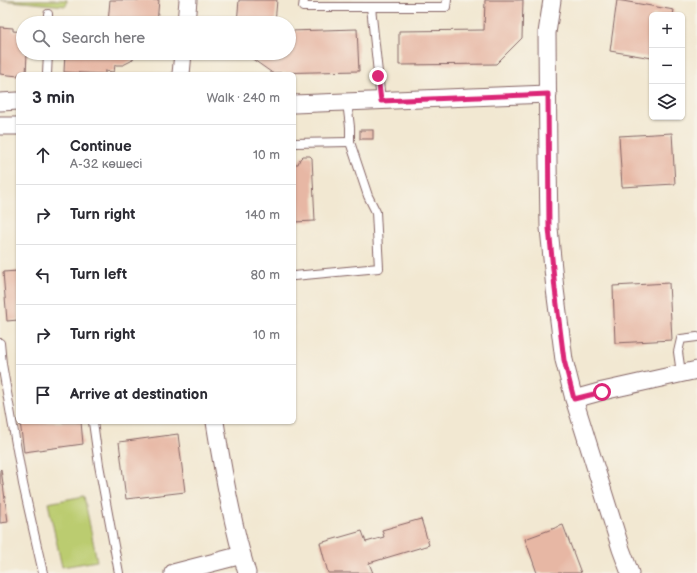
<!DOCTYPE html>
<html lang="en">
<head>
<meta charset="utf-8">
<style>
	:root { --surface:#fff; --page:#f7f7f7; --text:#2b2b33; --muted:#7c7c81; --line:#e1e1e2 }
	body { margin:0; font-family:"Balsamiq Sans",sans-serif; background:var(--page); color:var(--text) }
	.controls { position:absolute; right:12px; top:12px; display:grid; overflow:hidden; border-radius:6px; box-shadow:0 1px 3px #0004 }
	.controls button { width:36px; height:36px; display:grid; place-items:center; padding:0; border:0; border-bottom:1px solid var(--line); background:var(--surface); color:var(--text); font:20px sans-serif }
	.stop { position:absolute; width:12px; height:12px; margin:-9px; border:3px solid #db2777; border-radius:50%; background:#fff }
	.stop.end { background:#db2777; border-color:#fff; box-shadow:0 1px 4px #0008 }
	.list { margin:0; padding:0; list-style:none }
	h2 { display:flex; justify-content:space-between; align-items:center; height:52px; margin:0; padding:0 16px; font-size:17px }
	h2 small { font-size:13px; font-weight:400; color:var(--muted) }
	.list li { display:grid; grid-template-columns:26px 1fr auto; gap:12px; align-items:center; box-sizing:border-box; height:60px; padding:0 16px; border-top:1px solid var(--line) }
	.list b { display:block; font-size:15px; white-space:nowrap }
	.list p { margin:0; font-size:13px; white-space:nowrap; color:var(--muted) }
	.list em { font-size:13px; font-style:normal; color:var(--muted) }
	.icon { flex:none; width:22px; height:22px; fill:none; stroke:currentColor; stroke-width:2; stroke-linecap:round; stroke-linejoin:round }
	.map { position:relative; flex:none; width:697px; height:573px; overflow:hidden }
	.search { position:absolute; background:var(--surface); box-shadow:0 1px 3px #0004; left:16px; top:16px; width:280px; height:44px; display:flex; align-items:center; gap:10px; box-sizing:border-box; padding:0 14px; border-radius:22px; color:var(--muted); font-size:15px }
	.panel { position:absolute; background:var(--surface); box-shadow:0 1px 3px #0004; left:16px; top:72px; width:280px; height:352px; border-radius:6px }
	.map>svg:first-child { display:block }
</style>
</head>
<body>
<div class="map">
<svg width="697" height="573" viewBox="0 0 697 573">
	<rect width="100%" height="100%" fill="#f7f3e8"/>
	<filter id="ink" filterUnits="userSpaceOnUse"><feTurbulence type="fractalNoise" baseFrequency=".025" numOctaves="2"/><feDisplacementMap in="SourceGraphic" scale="8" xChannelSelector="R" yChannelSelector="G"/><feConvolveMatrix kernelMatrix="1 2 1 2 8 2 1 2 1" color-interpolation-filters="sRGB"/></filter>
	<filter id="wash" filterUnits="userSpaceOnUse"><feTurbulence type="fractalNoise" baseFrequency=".012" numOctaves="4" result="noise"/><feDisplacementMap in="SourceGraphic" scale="16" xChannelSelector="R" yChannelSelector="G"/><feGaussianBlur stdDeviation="0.9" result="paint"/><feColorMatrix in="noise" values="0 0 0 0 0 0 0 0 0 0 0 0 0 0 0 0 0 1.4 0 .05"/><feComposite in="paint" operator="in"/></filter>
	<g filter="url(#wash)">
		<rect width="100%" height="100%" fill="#f2e8d2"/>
		<g fill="#bbcc6f" stroke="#82764d">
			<path d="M 0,0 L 67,0 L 66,6 Z"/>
			<path d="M 84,496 L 97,561 L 62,567 L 48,503 Z"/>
		</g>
		<g id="blocks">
			<g fill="#e7b7a4">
				<path d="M 110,0 L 159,0 L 157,23 L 108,23 Z"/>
				<path d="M 239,0 L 277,0 L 275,23 L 237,23 Z"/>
				<path d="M 485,0 L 523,0 L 522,38 L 496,64 L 399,65 L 399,31 L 484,30 Z"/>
				<path d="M 617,0 L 674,10 L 673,15 L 652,15 L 652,58 L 610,51 Z"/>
				<path d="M 0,27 L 13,28 L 13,31 L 23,32 L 23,53 L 27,53 L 26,74 L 18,74 L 18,76 L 0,74 Z"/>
				<path d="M 357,29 L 359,71 L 271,73 L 271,72 L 244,53 L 289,53 L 289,31 Z"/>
				<path d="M 65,53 L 138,53 L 131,61 L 123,65 L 115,65 L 114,72 L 105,71 L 105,74 L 64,72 Z"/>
				<rect x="360" y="130" width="13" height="9"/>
				<path d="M 672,133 L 675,184 L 622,187 L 619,136 Z"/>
				<path d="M 303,156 L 310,156 L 312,158 L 315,221 L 294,222 L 294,164 L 298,164 L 300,159 Z"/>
				<path d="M 18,271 L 18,320 L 7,321 L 3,272 Z"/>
				<path d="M 669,283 L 672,340 L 615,343 L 613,286 Z"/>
				<path d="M 20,422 L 81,422 L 83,444 L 24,452 Z"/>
				<path d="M 178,434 L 185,492 L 126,499 L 119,442 Z"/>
				<path d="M 1,469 L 8,522 L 0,523 L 0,470 Z"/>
				<path d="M 421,519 L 429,545 L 369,563 L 373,573 L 328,573 L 320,543 L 362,531 L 366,542 L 384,537 L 382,530 Z"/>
				<path d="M 563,525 L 581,573 L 537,573 L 525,539 Z"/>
			</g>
		</g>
	</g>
	<g filter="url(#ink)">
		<use href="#blocks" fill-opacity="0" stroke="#856565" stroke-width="1"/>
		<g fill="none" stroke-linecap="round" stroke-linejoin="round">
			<defs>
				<g id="service">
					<path d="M 304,0 L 303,7 L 446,7 L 447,0"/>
					<path d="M 371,7 L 381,101"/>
					<path d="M 48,23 L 48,14"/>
					<path d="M 47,74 L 48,53"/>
					<path d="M 294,143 L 350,142"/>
					<path d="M 294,276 L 379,268 L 376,212 L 368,196 L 350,142 L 350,127 L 347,102"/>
					<path d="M 0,343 L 2,364 L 23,484 L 43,573"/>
					<path d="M 681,373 L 678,352 L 681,339 L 697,337"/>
					<path d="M 93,422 L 99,465 L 119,573"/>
				</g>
				<g id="minor">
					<path d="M 552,0 L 547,33 L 548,161 L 549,228 L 555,289 L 564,360 L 574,399 L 621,549 L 630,573"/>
					<path d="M 186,23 L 188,0"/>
					<path d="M 181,74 L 183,53"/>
					<path d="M 0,102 L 18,101"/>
					<path d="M 294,104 L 548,94"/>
					<path d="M 0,126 L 18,126"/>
					<path d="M 574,399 L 603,391 L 697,370"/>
					<path d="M 215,422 C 223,473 232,524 247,573"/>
					<path d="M 173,573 L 242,555"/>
				</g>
			</defs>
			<use href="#service" stroke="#856565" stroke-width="10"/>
			<use href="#minor" stroke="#856565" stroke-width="19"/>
			<use href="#service" stroke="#fff" stroke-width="8"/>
			<use href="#minor" stroke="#fff" stroke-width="17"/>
		</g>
	</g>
	<g fill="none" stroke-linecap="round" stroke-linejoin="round" filter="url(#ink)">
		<path stroke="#db2777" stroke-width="5" d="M 378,76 L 381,101 L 548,94 L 549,228 L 555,289 L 564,360 L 574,399 L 602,392"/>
	</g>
</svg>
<div class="controls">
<button>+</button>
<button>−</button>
<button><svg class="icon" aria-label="layers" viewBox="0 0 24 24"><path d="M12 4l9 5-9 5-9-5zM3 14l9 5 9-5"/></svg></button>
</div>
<div class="stop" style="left:602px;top:392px"></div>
<div class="stop end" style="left:378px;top:76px"></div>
<div class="search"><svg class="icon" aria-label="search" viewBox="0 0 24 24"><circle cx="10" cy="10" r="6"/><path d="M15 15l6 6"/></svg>Search here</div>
<section class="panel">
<h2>3 min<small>Walk · 240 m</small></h2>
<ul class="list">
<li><svg class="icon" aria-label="ahead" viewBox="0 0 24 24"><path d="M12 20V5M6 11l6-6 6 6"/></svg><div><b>Continue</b><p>А-32 көшесі</p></div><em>10 m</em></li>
<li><svg class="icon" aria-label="right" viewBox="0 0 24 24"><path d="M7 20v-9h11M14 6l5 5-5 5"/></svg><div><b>Turn right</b></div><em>140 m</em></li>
<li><svg class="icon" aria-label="left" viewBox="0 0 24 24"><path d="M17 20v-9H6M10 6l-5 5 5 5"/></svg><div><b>Turn left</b></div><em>80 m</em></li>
<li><svg class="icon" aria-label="right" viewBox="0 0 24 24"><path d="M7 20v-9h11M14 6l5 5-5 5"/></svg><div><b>Turn right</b></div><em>10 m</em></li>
<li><svg class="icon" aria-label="arrive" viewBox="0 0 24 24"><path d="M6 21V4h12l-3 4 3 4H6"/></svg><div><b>Arrive at destination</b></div></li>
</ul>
</section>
</div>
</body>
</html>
